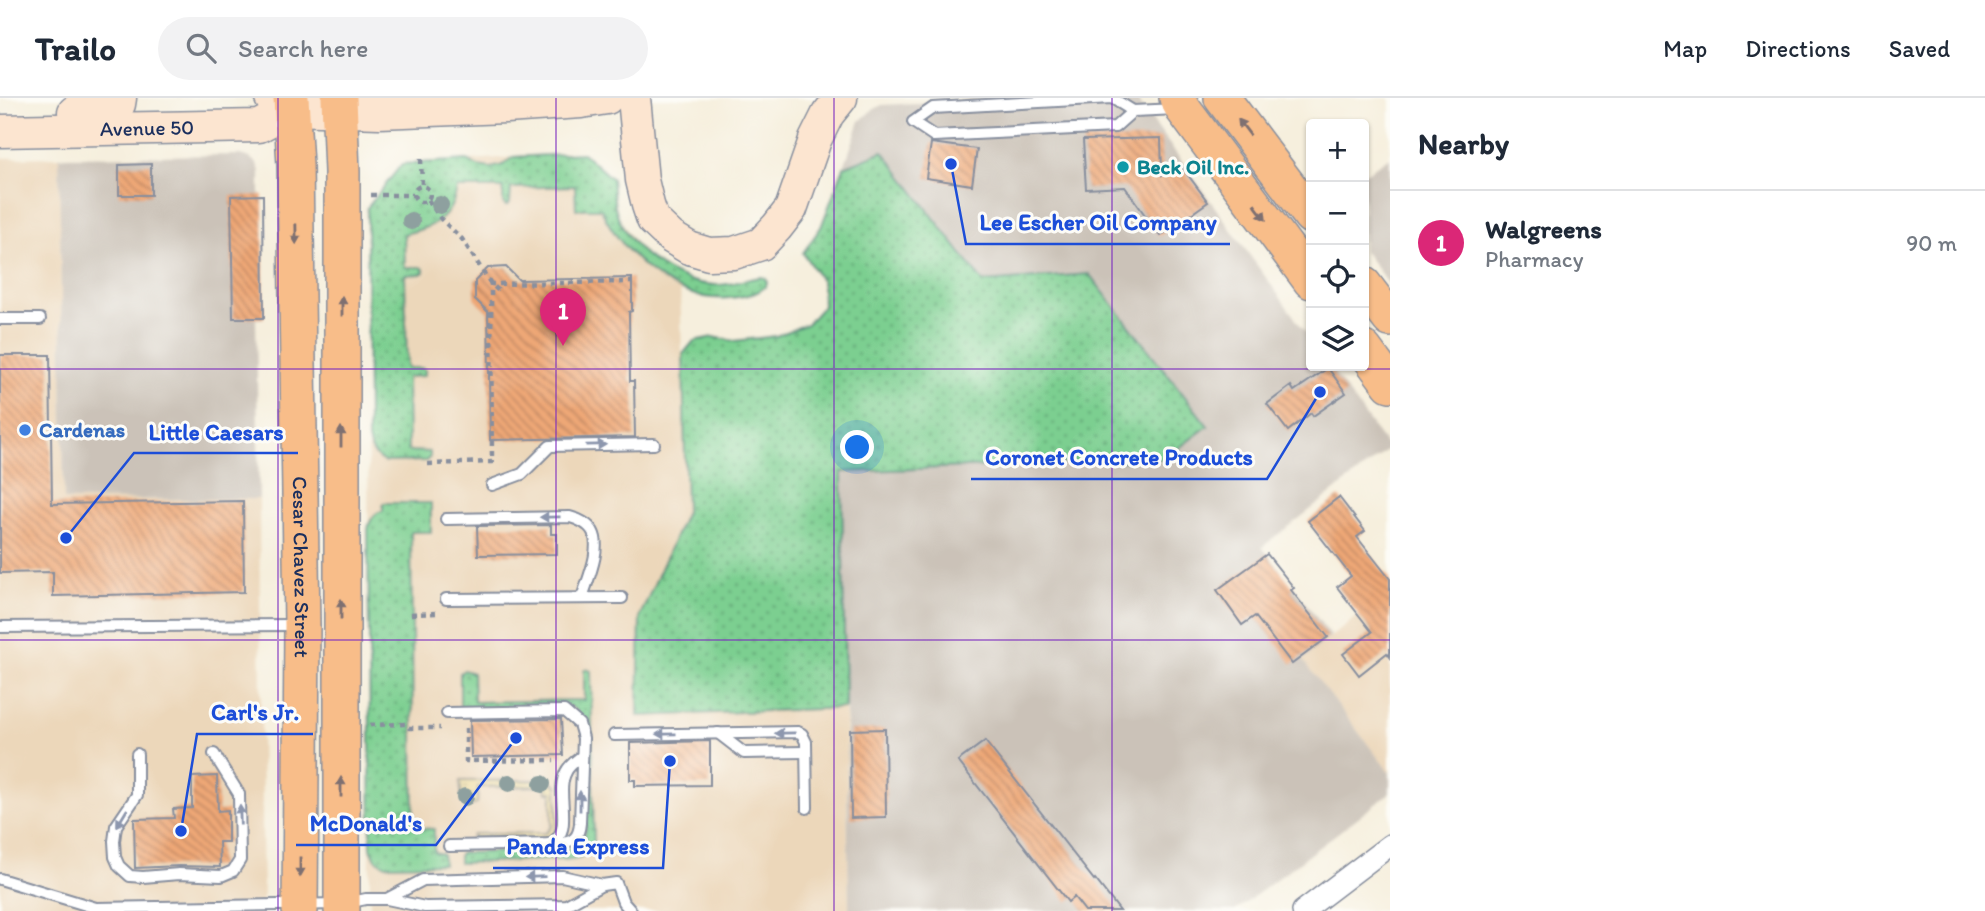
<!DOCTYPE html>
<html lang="en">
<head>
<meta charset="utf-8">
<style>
	:root { --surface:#fff; --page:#f2f2f3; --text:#1f2937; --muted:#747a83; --line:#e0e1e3; --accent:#db2777 }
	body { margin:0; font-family:Itim,sans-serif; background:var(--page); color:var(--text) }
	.controls { position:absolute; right:21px; top:21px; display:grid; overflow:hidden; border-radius:7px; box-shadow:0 2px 5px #0004 }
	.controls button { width:63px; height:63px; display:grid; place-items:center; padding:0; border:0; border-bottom:2px solid var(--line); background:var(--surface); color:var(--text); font:35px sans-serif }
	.you { position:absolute; left:858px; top:350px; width:24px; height:24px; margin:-18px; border:5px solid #fff; border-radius:50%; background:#1a73e8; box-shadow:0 0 0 10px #1a73e833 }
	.badge { display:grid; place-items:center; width:46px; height:46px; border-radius:50%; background:var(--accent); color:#fff; font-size:23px; font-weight:700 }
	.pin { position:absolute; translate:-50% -58px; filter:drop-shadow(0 2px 4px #0008) }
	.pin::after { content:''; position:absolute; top:37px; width:24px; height:21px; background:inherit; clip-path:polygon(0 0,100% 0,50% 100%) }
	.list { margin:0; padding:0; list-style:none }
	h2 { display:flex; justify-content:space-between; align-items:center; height:91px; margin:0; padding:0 28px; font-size:30px }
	h2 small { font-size:23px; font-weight:400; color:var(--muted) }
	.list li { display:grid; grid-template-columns:46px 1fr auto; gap:21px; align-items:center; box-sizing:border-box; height:105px; padding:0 28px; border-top:2px solid var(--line) }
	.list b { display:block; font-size:26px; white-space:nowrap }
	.list p { margin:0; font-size:23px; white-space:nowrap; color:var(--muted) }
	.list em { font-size:23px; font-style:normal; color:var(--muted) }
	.icon { flex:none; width:38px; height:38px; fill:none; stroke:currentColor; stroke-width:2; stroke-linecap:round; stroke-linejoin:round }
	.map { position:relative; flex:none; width:1390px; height:813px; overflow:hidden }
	header { display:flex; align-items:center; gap:42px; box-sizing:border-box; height:98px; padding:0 35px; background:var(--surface); border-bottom:2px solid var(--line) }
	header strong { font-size:33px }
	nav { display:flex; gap:38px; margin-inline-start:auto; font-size:24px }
	.search { width:490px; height:63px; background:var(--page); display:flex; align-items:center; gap:18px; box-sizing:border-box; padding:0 24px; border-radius:38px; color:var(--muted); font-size:26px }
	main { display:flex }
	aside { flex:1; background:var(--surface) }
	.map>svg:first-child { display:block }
</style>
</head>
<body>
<header>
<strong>Trailo</strong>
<div class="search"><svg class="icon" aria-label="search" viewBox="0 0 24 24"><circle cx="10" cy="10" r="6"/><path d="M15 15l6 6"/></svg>Search here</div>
<nav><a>Map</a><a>Directions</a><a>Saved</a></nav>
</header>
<main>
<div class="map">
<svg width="1390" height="813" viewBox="0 0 1390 813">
	<defs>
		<pattern id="grass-dots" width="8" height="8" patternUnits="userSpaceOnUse" patternTransform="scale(1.75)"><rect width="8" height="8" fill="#7ccf90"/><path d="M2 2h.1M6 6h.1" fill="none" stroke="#65a879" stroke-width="1.8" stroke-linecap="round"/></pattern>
		<pattern id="sand-dots" width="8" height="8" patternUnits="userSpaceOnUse" patternTransform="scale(1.75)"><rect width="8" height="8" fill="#eeda9e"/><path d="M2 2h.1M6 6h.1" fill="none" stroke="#ccbb8a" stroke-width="1.8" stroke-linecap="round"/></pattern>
		<pattern id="building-back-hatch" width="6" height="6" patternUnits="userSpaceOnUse" patternTransform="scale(1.75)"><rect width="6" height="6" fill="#eea776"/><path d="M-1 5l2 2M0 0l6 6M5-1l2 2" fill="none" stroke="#c08864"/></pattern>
	</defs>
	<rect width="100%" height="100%" fill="#fdfcf7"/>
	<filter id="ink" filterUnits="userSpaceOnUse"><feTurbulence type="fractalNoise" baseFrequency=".0143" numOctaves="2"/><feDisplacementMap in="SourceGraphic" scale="14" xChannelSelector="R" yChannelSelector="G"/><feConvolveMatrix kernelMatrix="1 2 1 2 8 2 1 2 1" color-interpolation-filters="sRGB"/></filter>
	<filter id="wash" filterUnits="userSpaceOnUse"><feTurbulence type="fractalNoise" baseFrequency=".00686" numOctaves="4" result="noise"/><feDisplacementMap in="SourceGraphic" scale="28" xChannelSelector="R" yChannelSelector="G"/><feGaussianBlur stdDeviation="1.57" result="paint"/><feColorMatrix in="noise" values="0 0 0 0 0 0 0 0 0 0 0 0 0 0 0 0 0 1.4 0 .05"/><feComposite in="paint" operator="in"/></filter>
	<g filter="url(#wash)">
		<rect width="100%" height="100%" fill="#f6efdd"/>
		<g fill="#ecd7ba">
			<path d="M 583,55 L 612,81 L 615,110 L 621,123 L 636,146 L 654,164 L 680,179 L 686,414 L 640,518 L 638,617 L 845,610 L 849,813 L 370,813 L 367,110 L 402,66 Z"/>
			<path d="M 59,59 L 64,402 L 259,401 L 263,813 L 0,813 L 0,60 Z"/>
			<path d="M 1390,493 L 1390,675 L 1302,561 Z"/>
		</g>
		<g fill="#cbc2b8">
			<path d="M 1015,0 L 1136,0 L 1311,242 L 1311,268 L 1329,268 L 1389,351 L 1262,449 L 1331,538 L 1303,562 L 1390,675 L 1390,695 L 1235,813 L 849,813 L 842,374 L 1163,361 L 1207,328 L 1089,176 L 983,184 L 883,53 L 844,69 L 860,23 L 871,13 L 882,7 Z"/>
			<path d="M 240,57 L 250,60 L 257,66 L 260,73 L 260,96 L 263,97 L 264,220 L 256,221 L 259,401 L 64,402 L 59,59 Z"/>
			<path d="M 1390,59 L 1390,188 L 1364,153 L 1364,76 Z"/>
		</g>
		<g fill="url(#grass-dots)" stroke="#4c7f77" stroke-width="2">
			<path d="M 883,53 L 983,184 L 1089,176 L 1208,328 L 1164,361 L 842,374 L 845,610 L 638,618 L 640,518 L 686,414 L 683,256 L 694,243 L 713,239 L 734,243 L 776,238 L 807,226 L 823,208 L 822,184 L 803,155 L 821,129 L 844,69 Z"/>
			<path d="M 583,55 L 612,81 C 613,90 613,99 615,108 C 623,149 674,186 715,187 C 733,188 746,180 762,179 L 766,181 L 767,186 C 761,195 749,197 738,199 C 679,209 624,161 601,111 L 576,111 L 575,88 L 511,90 L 510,105 L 506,108 L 503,105 L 503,90 L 457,90 C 451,122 434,129 404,136 L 405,169 L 421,169 L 424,171 L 424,174 L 421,176 L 405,177 L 407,270 L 422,270 L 425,272 L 425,276 L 423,278 L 407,279 L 408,353 L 430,354 L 430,359 L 426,363 L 384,364 C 375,359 370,352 368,342 L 367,110 L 402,66 L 467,62 L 478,68 L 491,70 L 503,67 L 513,59 Z"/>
			<path d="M 383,405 L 431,405 L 431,434 L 411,434 L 414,730 L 434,731 L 434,754 L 442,756 L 443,766 L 386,767 L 376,761 L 371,750 L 368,431 C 370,422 374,414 383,413 Z"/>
			<path d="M 586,571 L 591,573 L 594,749 L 578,761 L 459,765 L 459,757 L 461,755 L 563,752 L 578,746 L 585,735 L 586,728 C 586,713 585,698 585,684 C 584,657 599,625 570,608 L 460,610 L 460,575 L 464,572 L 473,575 L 474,604 L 584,602 L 584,573 Z"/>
		</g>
		<path fill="url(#sand-dots)" stroke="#84847e" stroke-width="2" d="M 545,682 L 557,687 L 557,725 C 556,735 551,739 541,741 L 473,740 L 471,739 L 473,736 L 546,735 L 552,728 L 552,694 L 547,694 L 546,688 L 478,689 L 477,706 L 470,708 L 462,702 L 460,683 Z"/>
		<g id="blocks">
			<g fill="url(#building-back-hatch)">
				<path d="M 1161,40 L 1162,77 L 1179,65 L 1208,104 L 1160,138 L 1125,89 L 1086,91 L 1083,42 Z"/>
				<path d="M 931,45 L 977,51 L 972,87 L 926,80 Z"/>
				<path d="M 151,66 L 151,97 L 119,97 L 119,67 Z"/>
				<path d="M 263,97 L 264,220 L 233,220 L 231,98 Z"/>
				<path d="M 506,169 L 519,182 L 632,180 L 632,213 L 629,214 L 630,283 L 634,283 L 635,339 L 490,342 L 488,214 L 475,201 L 475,183 L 488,170 Z"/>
				<path d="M 0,257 L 50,257 L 52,406 L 243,403 L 244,494 L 53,498 L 53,474 L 0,475 Z"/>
				<path d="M 1328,270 L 1346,295 L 1313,318 L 1311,315 L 1288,333 L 1267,306 L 1291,288 L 1294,293 Z"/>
				<path d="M 1339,399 L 1365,433 L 1357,439 L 1390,481 L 1390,559 L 1387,555 L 1359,577 L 1343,556 L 1372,534 L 1337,489 L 1351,478 L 1308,423 Z"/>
				<path d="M 551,427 L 551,436 L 557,436 L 557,456 L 478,457 L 477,428 Z"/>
				<path d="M 1267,456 L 1294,490 L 1291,492 L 1328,539 L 1292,566 L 1255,518 L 1242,527 L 1217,492 Z"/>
				<path d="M 561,621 L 563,657 L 471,659 L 470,622 Z"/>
				<path d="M 885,631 L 886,719 L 851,720 L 850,632 Z"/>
				<path d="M 710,643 L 710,687 L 635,688 L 635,682 L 630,682 L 630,645 Z"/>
				<path d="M 985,643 L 1094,782 L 1095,781 L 1120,813 L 1085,813 L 1074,799 L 1068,804 L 958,663 Z"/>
				<path d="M 217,678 L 218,713 L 228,712 L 228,744 L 219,744 L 220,769 L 179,768 L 135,770 L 134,721 L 174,720 L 173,711 L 192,710 L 192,679 Z"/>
			</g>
		</g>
	</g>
	<g filter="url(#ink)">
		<use href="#blocks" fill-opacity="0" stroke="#888f9e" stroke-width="2"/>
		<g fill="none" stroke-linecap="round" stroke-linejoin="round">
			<defs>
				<g id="service">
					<path d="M 1133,13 L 1115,29 L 934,38 L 913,24 L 933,10 L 1112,0 L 1133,13 L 1178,11"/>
					<path d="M 0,221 L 40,221"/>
					<path d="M 492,387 L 522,376 L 550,348 L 654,346"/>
					<path d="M 446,421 L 570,419 C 578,421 589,426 593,434 C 602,451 587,483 582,500"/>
					<path d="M 446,501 L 622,500"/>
					<path d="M 0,529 L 298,527"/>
					<path d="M 447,615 L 564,613 L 579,626 L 583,640 L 580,725 C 579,740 573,744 558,746 L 449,748"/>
					<path d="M 718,635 L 744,655 L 806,654"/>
					<path d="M 614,637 L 798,634 L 802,636 L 806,644 L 807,710"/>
					<path d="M 137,656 L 137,697 L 116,728 L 114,743 L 115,759 L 119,768 L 130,778 L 143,779 L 179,776 L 221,778 L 233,773 L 240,762 L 239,696 L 214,656"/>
					<path d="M 549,746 C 576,736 554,695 566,674 C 569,667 577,662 582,658"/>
					<path d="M 0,781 L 96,810 L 342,806 L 366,801 L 387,801 L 425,809 L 566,807 L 602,787 L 616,785 L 623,804 L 631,813"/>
					<path d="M 387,801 L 423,782 L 562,778 L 602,787"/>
				</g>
				<path id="minor" d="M 1303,813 L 1390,747"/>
				<g id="secondary">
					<path d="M 271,0 L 291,11 L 379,14 L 506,9 L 581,4 L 607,0"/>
					<path d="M 634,0 L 642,82 L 648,107 L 653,122 L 671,139 L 689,150 L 709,156 L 734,155 L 761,146 L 777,129 L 791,111 L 815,42 L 828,16 L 841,0"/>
					<path d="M 74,14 L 111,13 L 119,6 L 120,0"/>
					<path id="s1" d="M 0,33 L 259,28 L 291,11"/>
				</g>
				<g id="primary">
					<path id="s2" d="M 291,0 L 295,67 L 302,527 L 300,813"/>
					<path d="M 339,0 L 342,74 L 342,813"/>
					<path d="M 1177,0 L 1183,11 L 1311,183"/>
					<path d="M 1222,0 L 1311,118"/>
					<path d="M 1364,187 L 1390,221"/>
					<path d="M 1364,251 L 1390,286"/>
				</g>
			</defs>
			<use href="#service" stroke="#888f9e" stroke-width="14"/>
			<use href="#minor" stroke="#888f9e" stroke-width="24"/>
			<use href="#secondary" stroke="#888f9e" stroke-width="35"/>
			<use href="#primary" stroke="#888f9e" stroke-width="38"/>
			<g stroke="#888f9e" stroke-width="4.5" stroke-dasharray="5 5" stroke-linecap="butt">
				<path d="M 421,61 L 422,88"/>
				<circle cx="422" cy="96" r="8"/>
				<path d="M 371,97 L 413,97"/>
				<path d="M 428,102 L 441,121 L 462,141 L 491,186 L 500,194"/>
				<path d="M 428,366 L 492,364 L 491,186 L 632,184"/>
				<path d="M 411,516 L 438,515"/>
				<path d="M 370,627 L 405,626 L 409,630 L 440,630"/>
				<path d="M 466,630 L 466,663 L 554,662"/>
			</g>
			<use href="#service" stroke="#fff" stroke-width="10"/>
			<use href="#minor" stroke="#fff" stroke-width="21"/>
			<use href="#secondary" stroke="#fce5d0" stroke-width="32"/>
			<use href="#primary" stroke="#f8bd89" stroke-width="35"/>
		</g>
		<g fill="#8ea09f">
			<circle cx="440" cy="107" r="9"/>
			<circle cx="411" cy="123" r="9"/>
			<circle cx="509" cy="685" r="9"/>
			<circle cx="542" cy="686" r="9"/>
			<circle cx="465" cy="699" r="9"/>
		</g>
		<defs><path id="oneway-solid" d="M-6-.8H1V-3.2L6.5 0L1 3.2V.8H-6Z" transform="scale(1.75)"/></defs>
		<g fill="#7e6f71">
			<use href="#oneway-solid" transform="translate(1244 29) rotate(-127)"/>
			<use href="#oneway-solid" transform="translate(1260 114) rotate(53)"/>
			<use href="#oneway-solid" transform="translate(296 136) rotate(89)"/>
			<use href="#oneway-solid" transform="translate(342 208) rotate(-90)"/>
			<use href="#oneway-solid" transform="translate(341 339) rotate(-90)"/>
			<use href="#oneway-solid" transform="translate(341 511) rotate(-90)"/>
			<use href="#oneway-solid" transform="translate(341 689) rotate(-90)"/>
			<use href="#oneway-solid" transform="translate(300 769) rotate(90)"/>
		</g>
		<g fill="#8d97ae">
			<use href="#oneway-solid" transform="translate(596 347) rotate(-1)"/>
			<use href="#oneway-solid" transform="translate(550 419) rotate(179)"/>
			<use href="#oneway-solid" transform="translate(785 635) rotate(179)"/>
			<use href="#oneway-solid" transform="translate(666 636) rotate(179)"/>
			<use href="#oneway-solid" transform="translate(580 703) rotate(-90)"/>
			<use href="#oneway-solid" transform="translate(240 717) rotate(-92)"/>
			<use href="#oneway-solid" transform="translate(122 720) rotate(121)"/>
			<use href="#oneway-solid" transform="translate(535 779) rotate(178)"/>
		</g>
	</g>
	<path fill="none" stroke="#7b2cbf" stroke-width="2" stroke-opacity="0.55" d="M 278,0 L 278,813M 556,0 L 556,813M 834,0 L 834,813M 1112,0 L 1112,813M 0,271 L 1390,271M 0,542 L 1390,542"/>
	<circle fill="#0f9aa8" stroke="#fdfcf7" stroke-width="2.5" cx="1123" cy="69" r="7"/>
	<circle fill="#3f7fe0" stroke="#fdfcf7" stroke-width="2.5" cx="25" cy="332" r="7"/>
	<g text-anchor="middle" stroke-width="6" stroke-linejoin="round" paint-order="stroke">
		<g font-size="21" fill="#1b2f5e" stroke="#fdfcf7">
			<text dy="7" stroke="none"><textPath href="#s1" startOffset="147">Avenue 50</textPath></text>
			<text dy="7" stroke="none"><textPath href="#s2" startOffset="469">Cesar Chavez Street</textPath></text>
		</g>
		<g font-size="21" font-weight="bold" fill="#0d838f" stroke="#fdfcf7" text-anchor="start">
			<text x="1137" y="76">Beck Oil Inc.</text>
		</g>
		<g font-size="21" font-weight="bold" fill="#366cbe" stroke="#fdfcf7" text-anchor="start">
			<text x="39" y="339">Cardenas</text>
		</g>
	</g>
	<path fill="none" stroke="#1d4ed8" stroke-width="2.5" d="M951 66L966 146H1230M66 440L134 355H298M1320 294L1267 381H971M181 733L197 636H313M516 640L436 747H296M670 663L663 770H493"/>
	<g fill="#1d4ed8" stroke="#fdfcf7" stroke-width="2.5">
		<circle cx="951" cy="66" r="7"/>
		<circle cx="66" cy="440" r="7"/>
		<circle cx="1320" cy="294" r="7"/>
		<circle cx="181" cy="733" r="7"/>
		<circle cx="516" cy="640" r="7"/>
		<circle cx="670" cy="663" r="7"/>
	</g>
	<g font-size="23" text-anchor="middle" font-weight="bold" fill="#1d4ed8" stroke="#fdfcf7" stroke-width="6" stroke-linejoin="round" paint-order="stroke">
		<text x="1098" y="132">Lee Escher Oil Company</text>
		<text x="216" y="342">Little Caesars</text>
		<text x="1119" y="367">Coronet Concrete Products</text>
		<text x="255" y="622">Carl's Jr.</text>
		<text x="366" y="733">McDonald's</text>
		<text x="578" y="756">Panda Express</text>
	</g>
</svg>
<div class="controls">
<button>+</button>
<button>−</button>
<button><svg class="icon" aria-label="locate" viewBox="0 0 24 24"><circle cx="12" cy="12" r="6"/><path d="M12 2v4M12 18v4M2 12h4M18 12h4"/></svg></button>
<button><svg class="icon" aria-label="layers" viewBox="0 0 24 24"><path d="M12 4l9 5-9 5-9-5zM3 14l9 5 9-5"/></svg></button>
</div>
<div class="you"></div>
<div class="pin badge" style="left:563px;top:248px">1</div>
</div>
<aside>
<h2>Nearby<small></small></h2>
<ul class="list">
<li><span class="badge">1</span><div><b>Walgreens</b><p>Pharmacy</p></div><em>90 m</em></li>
</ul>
</aside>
</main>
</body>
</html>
